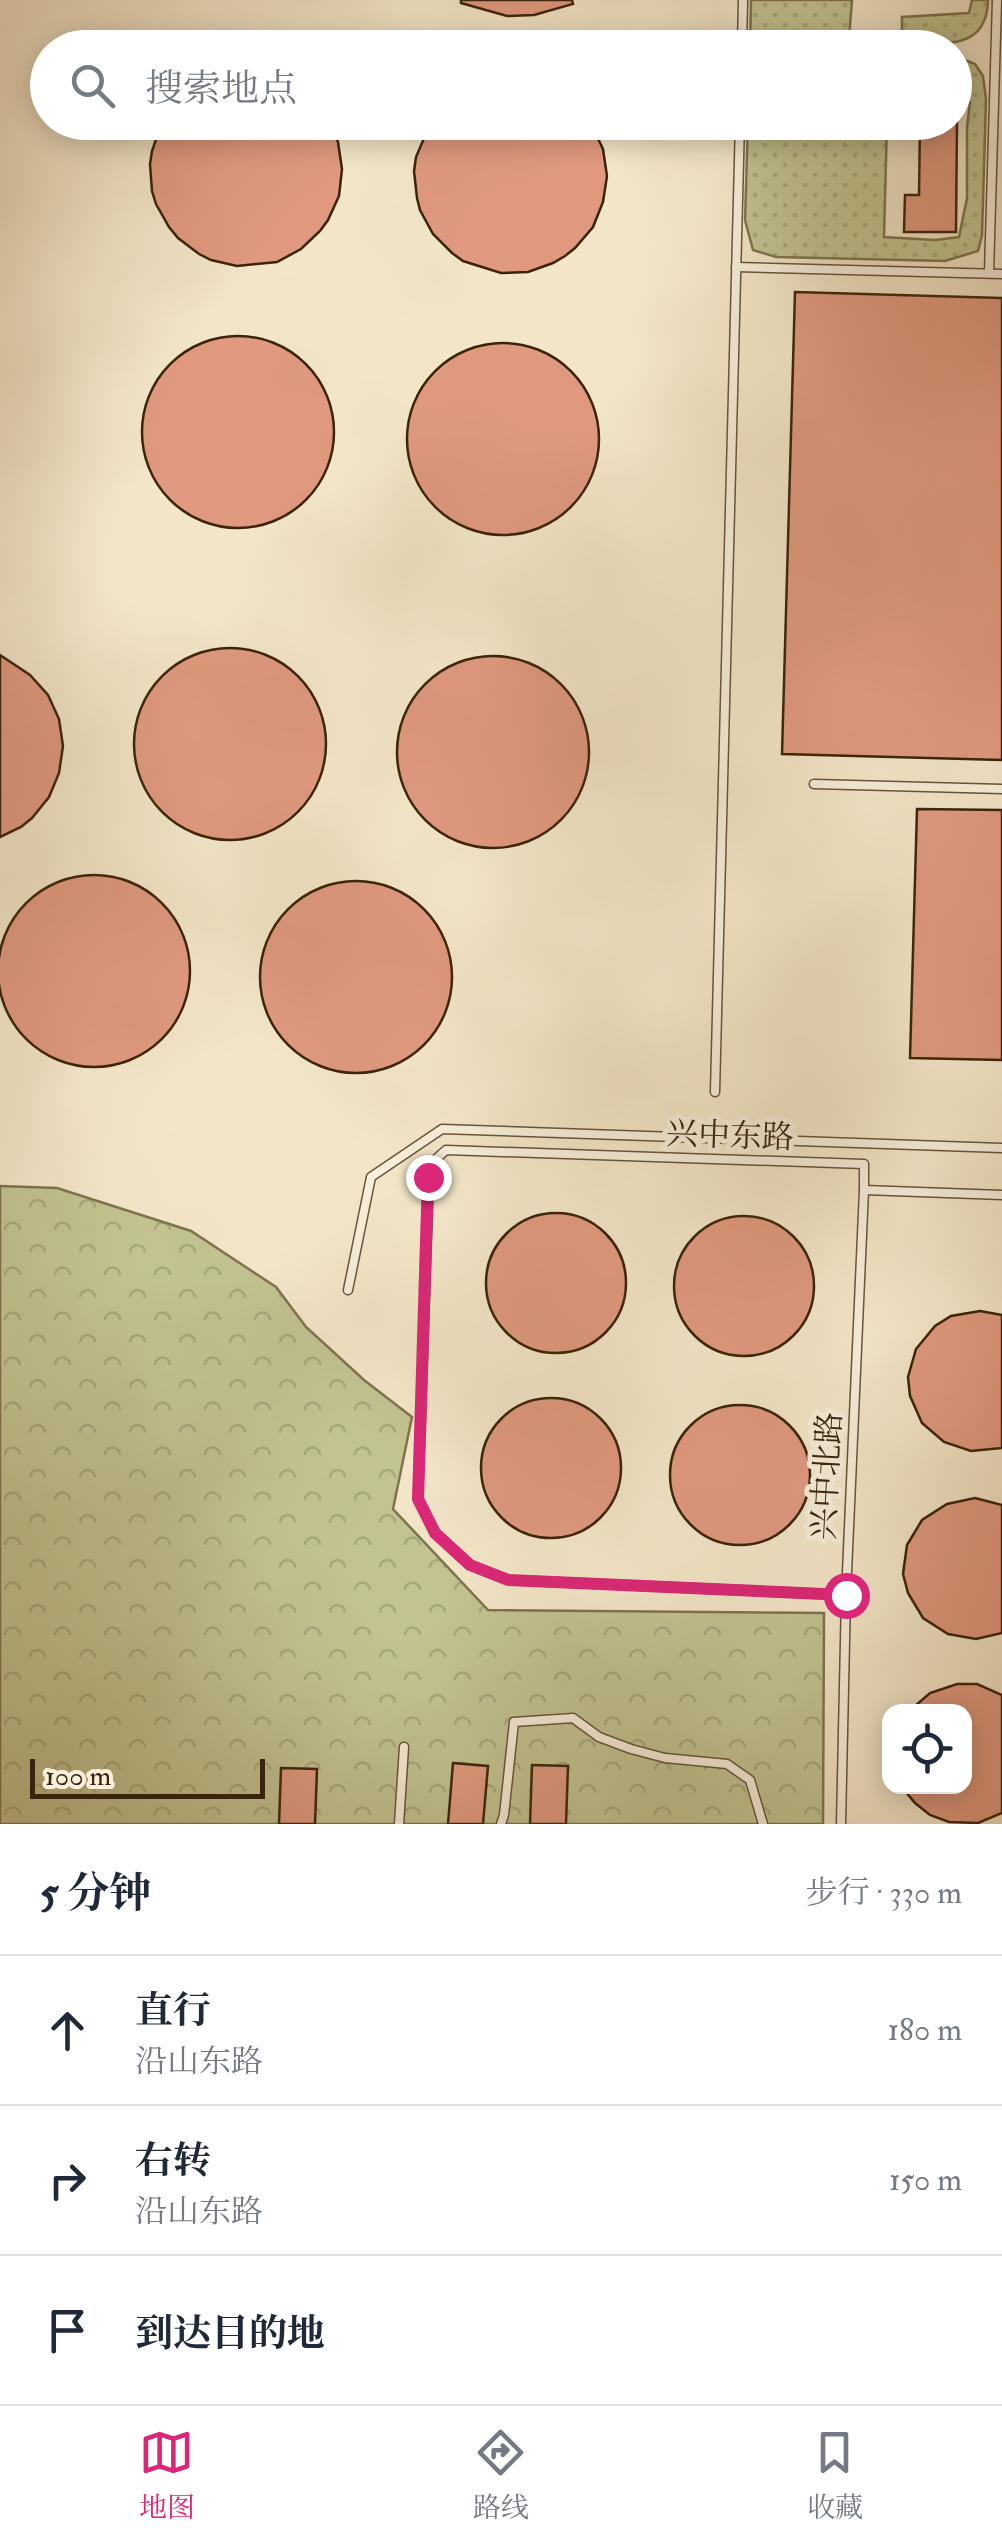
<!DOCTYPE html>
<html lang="zh">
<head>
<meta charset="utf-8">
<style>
	:root { --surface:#fff; --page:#f2f2f3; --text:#1f2937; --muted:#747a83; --line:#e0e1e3; --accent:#db2777 }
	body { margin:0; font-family:"IM FELL Double Pica","Noto Serif SC",serif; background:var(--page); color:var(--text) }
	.controls { position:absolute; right:30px; bottom:30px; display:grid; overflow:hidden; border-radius:20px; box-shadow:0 5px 25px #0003 }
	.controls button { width:90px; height:90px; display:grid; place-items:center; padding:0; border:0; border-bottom:2px solid var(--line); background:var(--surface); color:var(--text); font:50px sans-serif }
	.scale { position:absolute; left:30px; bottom:25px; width:235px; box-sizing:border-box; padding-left:10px; border:5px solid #3a240b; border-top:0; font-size:28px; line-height:35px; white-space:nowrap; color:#3a240b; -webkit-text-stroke:8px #f7efdb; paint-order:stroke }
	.stop { position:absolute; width:30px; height:30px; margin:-22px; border:8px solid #db2777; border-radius:50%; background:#fff }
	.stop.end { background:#db2777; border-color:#fff; box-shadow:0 2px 10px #0008 }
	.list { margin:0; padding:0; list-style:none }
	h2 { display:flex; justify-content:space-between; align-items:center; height:130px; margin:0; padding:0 40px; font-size:42px }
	h2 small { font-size:32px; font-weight:400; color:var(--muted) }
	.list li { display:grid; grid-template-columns:65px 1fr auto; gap:30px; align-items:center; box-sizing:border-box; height:150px; padding:0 40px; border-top:2px solid var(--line) }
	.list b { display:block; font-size:38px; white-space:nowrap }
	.list p { margin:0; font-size:32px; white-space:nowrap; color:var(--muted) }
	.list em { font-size:32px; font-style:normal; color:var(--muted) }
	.icon { flex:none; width:55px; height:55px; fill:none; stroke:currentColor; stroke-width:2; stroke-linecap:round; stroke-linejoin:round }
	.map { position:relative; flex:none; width:1002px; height:1824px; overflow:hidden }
	.search { position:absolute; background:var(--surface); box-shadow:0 5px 25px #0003; left:30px; right:30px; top:30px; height:110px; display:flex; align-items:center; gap:25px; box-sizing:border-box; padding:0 35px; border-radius:55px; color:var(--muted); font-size:38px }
	.sheet { height:580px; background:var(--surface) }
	nav { display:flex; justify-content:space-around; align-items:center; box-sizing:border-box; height:140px; border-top:2px solid var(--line); background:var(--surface); font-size:28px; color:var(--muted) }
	nav a { display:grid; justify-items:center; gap:5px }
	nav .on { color:var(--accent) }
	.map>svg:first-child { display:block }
</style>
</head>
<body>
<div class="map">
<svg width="1002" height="1824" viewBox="0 0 1002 1824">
	<defs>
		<pattern id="grass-dots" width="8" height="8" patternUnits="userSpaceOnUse" patternTransform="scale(2.5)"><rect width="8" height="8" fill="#c2c391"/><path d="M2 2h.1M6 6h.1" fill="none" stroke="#a7a77c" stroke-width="1.8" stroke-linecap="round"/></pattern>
		<pattern id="forest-crowns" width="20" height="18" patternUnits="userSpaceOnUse" patternTransform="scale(2.5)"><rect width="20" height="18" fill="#c2c391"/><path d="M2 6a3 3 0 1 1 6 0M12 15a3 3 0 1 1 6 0" fill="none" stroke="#a7a77c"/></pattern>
	</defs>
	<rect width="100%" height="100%" fill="#f3e6c8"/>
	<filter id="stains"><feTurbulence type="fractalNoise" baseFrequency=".002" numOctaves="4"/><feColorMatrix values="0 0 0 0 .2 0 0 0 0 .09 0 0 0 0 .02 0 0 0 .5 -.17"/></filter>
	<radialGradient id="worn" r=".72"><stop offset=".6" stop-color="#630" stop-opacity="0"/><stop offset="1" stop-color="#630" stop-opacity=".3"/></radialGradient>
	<g fill="url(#grass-dots)" stroke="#7e744e" stroke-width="2.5">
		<path d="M 751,0 L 852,0 L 849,39 L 853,47 L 750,47 Z"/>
		<path d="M 972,0 L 988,0 C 987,53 939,44 902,39 L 902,17 L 969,13 Z"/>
		<path d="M 955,56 L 975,64 L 983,76 L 986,99 L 982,235 L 978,251 L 945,261 L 776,257 L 753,250 L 745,220 L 748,123 L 887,123 L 884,237 L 935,240 L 959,237 L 967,198 L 967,127 L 970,102 L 958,91 L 955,91 Z"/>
	</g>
	<path fill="url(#forest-crowns)" stroke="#7e744e" stroke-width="2.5" d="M 0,1186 L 57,1188 L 191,1231 L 276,1287 L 306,1327 L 364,1380 L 412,1417 L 393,1509 L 488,1610 L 824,1613 L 823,1824 L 0,1824 Z"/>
	<g fill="#e0997f" stroke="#3a240b" stroke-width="2.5">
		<path d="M 461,0 L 572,0 L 573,4 L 534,15 L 507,16 L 461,3 Z"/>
		<path d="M 162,122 L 330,122 L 338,142 L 342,169 L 339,196 L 328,220 L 320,231 L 301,249 L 277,262 L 237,266 L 211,260 L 199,254 L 178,238 L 169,227 L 156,204 L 152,191 L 150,164 L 152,151 Z"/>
		<path d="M 431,122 L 590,122 L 603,149 L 607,176 L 603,202 L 593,227 L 575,248 L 565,256 L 553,263 L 528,272 L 501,273 L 463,261 L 452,253 L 433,234 L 420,210 L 417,198 L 414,171 L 416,157 Z"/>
		<path d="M 920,122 L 957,122 L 956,232 L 904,232 L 905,195 L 919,195 Z"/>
		<path d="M 795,292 L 1002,298 L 1002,760 L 782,754 Z"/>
		<circle cx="238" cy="432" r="96"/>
		<circle cx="503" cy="439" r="96"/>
		<circle cx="230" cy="744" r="96"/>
		<path d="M 0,655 L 30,675 L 48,695 L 59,719 L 63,746 L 59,773 L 49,797 L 32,818 L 21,827 L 0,837 Z"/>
		<circle cx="493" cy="752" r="96"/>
		<path d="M 917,809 L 1002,810 L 1002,1060 L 910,1058 Z"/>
		<circle cx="94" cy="971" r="96"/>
		<circle cx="356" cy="977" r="96"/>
		<circle cx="556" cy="1283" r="70"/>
		<circle cx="744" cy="1286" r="70"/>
		<path d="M 980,1311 L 1002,1315 L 1002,1448 L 971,1451 L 944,1442 L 922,1423 L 910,1396 L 908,1377 L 916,1349 L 935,1326 L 951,1316 Z"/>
		<circle cx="551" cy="1468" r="70"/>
		<circle cx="740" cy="1475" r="70"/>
		<path d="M 975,1498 L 1002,1505 L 1002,1633 L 976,1639 L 948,1634 L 923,1618 L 908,1593 L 903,1574 L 907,1545 L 922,1520 L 947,1504 Z"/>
		<path d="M 957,1684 L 977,1684 L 1002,1695 L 1002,1813 L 978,1823 L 949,1822 L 930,1815 L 915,1803 L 901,1786 L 964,1786 L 964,1712 L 908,1712 L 930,1693 Z"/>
		<path d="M 453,1763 L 488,1766 L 483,1824 L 448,1824 Z"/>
		<path d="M 532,1765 L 568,1766 L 566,1824 L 530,1824 Z"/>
		<path d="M 281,1768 L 317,1769 L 315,1824 L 279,1824 Z"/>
	</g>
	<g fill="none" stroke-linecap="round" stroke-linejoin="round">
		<defs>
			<g id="lane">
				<path d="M 742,48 L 743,0"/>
				<path d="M 736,267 L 1002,274"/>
				<path d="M 989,273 L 997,0"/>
				<path d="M 814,784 L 1002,789"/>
				<path d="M 715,1092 L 740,122"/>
				<path d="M 348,1290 L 371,1177 L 442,1129 L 1002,1148"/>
				<path d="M 846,1595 L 508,1580 L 470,1565 L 435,1533 L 418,1499 L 429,1177 L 435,1160 L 446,1150 L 864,1164 L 864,1190 L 1002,1195"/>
				<path d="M 399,1824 L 404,1747"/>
				<path d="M 501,1824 L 504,1815 L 514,1722 L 573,1718 L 599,1737 L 631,1749 L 665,1758 L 727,1764 L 750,1780 L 763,1824"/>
				<path d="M 841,1824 L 846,1595 L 864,1190"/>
			</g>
		</defs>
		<use href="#lane" stroke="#68543a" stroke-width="11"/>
		<use href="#lane" stroke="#f7efdb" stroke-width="8"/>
	</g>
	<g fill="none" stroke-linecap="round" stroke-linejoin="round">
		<path stroke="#db2777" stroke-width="12" d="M 428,1177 L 418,1499 L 435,1533 L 470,1565 L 508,1580 L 846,1595"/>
	</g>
	<g text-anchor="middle" stroke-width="10" stroke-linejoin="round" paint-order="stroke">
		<g font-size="32" fill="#3a240b" stroke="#f7efdb">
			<text transform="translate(730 1135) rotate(2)" y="11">兴中东路</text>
			<text transform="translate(826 1476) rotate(-87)" y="11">兴中北路</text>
		</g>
	</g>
	<rect width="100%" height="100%" filter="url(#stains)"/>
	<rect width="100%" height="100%" fill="url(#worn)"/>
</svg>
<div class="controls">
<button><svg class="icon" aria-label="locate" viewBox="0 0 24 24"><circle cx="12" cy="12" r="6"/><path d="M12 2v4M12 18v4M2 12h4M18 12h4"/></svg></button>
</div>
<div class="scale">100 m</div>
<div class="stop" style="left:846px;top:1595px"></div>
<div class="stop end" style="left:428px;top:1177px"></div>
<div class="search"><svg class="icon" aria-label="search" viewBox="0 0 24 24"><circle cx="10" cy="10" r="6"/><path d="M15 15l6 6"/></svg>搜索地点</div>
</div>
<section class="sheet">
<h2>5 分钟<small>步行 · 330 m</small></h2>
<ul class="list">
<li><svg class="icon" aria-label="ahead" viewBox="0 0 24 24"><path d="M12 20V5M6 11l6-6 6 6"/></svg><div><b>直行</b><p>沿山东路</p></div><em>180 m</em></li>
<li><svg class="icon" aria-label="right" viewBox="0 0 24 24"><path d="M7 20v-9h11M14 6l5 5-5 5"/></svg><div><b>右转</b><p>沿山东路</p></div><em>150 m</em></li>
<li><svg class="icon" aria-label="arrive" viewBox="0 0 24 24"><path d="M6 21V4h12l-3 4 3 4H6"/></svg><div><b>到达目的地</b></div></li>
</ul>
</section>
<nav>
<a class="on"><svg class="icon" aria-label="map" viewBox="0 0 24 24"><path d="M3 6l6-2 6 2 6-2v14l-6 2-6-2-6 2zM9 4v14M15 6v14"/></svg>地图</a>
<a><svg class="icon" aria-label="directions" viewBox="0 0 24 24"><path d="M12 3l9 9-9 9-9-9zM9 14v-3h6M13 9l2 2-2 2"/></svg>路线</a>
<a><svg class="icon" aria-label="saved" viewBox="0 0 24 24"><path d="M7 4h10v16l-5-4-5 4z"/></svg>收藏</a>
</nav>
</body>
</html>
